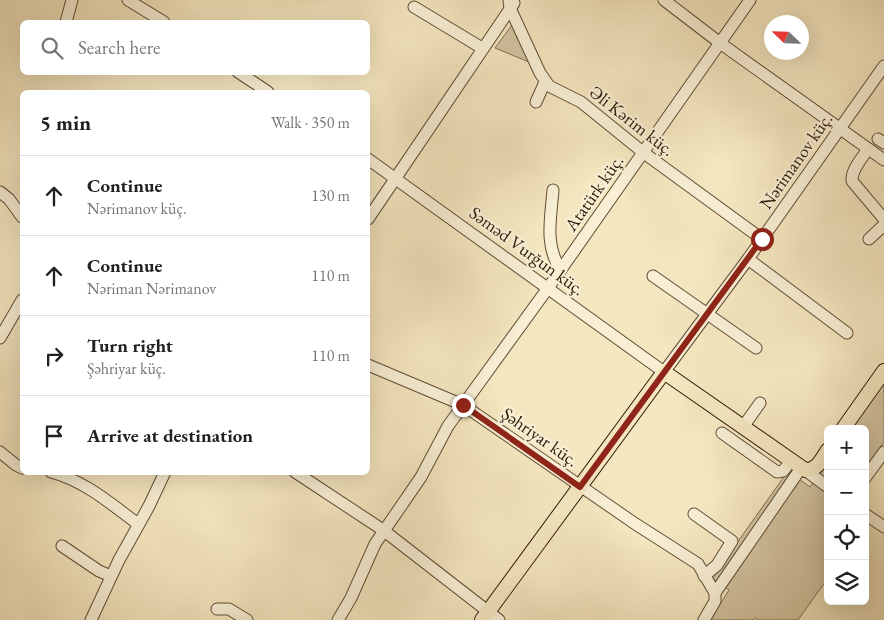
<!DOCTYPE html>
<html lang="en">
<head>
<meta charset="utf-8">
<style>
	:root { --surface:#fff; --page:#f6f6f6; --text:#222; --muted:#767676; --line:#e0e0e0 }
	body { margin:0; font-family:"EB Garamond",serif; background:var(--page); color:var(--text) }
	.controls { position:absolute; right:15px; bottom:15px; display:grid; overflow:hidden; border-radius:8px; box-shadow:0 5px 20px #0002 }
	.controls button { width:45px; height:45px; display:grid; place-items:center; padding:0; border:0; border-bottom:1px solid var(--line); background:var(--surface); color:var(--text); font:25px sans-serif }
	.compass { position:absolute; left:764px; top:15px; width:45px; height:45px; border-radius:50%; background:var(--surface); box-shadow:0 5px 20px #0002; rotate:293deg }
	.stop { position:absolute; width:15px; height:15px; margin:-11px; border:4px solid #8f2418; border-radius:50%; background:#fff }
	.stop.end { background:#8f2418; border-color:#fff; box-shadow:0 1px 5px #0008 }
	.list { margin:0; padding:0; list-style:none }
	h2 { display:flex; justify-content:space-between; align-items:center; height:65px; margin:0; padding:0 20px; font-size:21px }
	h2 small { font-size:16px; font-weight:400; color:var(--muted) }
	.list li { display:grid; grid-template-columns:32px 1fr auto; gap:15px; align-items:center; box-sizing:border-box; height:80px; padding:0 20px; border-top:1px solid var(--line) }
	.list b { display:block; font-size:19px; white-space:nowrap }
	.list p { margin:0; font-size:16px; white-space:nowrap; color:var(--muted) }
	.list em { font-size:16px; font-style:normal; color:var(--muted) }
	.icon { flex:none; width:28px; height:28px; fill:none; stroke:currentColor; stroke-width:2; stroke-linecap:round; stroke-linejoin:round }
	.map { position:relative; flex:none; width:884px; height:620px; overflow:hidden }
	.search { position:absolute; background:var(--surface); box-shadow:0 5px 20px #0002; left:20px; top:20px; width:350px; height:55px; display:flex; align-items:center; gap:12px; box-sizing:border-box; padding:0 18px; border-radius:8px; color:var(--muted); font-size:19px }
	.panel { position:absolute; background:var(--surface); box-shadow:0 5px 20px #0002; left:20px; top:90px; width:350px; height:385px; border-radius:8px }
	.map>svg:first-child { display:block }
</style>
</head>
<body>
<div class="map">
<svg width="884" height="620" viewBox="0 0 884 620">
	<rect width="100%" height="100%" fill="#f4e6bf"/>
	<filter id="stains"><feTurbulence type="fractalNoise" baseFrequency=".004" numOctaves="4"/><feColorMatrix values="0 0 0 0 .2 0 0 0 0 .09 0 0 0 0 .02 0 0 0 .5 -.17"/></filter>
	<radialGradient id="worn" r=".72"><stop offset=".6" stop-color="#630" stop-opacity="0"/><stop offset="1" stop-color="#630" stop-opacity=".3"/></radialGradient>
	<g fill="#d2c3a0" stroke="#806e54">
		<path d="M 512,25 L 529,62 L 495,48 Z"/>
		<path d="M 884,381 L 884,442 L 865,468 L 865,429 L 851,429 Z"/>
		<path d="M 828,462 L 828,578 L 798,620 L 758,620 L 755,618 L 753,620 L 710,620 L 729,590 L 712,578 L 788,471 L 810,487 Z"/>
	</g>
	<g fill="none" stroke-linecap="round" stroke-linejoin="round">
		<defs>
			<g id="minor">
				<path d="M 128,0 L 164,22"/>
				<path d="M 509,0 L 510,8 L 540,73 L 549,86 L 581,102 L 644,153 L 762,239"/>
				<path d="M 664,0 L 720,43 L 884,160"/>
				<path d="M 414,7 L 482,48"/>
				<path d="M 66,22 L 72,0"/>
				<path d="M 238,72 L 268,92"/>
				<path d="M 536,102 L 545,82"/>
				<path d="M 878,139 L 884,143"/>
				<path d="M 868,149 C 862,158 851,170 852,181 L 884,219"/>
				<path d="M 368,159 L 664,372 L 748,259 L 884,66"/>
				<path d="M 553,190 C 551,217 544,246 561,270"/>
				<path d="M 0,192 L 9,199 L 22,217"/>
				<path d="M 368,219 L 514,3"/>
				<path d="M 869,239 L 884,225"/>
				<path d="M 748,259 L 847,333"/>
				<path d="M 653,276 L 756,348"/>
				<path d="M 0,338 L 22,300"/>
				<path d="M 368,365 L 463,405 L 634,523 L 698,564 L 715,593 L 715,601 L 704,620"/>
				<path d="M 743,427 L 760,403"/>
				<path d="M 722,433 L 777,472 L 783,471 L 791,461"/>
				<path d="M 0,452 L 16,465 L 22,468"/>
				<path d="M 805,470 L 828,487"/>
				<path d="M 51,472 C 85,481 111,504 138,524"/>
				<path d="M 295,472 L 383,530 L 499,620"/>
				<path d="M 865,478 L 884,452"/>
				<path d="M 694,514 L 732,541 L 717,565 L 704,576"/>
				<path d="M 865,514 L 884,527"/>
				<path d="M 62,546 L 99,571 L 111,576"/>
				<path d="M 715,593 L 801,468"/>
				<path d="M 217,609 L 229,609 L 247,620"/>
				<path d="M 91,620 L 119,560 L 149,506 L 165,472"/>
				<path d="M 338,620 L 351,598 L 375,544 L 421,477 L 448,426 L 548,288 L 750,0"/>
			</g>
			<g id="major">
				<path d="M 843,429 L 884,371"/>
				<path d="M 482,620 L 664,372 L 805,470 C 817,471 822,459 828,450"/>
			</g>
		</defs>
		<use href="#minor" stroke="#604c36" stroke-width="13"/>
		<use href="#major" stroke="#2e1908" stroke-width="16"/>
		<use href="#minor" stroke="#f8efd5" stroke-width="11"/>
		<use href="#major" stroke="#f4e6bf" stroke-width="14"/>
	</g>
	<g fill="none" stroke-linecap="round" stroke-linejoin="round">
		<path stroke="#8f2418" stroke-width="6" d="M 463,405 L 580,487 L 762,239"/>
	</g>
	<g text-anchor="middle" stroke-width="4.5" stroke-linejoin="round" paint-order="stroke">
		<g font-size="18" fill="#2e1908" stroke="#f8efd5">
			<text transform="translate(632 121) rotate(38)" y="6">Əli Kərim küç.</text>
			<text transform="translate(796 161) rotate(-55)" y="6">Nərimanov küç.</text>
			<text transform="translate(594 193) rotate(-55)" y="6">Atatürk küç.</text>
			<text transform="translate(527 251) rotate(36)" y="6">Səməd Vurğun küç.</text>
			<text transform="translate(540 437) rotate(35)" y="6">Şəhriyar küç.</text>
		</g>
	</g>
	<rect width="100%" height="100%" filter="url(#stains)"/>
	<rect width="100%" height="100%" fill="url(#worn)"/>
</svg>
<div class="controls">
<button>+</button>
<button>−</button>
<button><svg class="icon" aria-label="locate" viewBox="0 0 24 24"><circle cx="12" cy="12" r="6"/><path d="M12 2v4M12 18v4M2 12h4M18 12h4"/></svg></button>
<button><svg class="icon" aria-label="layers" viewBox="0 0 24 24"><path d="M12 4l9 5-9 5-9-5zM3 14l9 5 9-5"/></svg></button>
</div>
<svg class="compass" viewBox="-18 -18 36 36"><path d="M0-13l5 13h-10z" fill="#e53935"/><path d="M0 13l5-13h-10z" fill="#767676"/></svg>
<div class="stop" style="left:762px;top:239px"></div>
<div class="stop end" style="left:463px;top:405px"></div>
<div class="search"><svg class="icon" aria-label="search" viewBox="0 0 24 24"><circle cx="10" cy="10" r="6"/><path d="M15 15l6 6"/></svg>Search here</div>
<section class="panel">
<h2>5 min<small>Walk · 350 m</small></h2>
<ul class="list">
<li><svg class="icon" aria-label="ahead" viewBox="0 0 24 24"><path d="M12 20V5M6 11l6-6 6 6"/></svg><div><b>Continue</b><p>Nərimanov küç.</p></div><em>130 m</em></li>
<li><svg class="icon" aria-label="ahead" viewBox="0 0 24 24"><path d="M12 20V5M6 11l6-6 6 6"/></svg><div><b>Continue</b><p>Nəriman Nərimanov</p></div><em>110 m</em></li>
<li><svg class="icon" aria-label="right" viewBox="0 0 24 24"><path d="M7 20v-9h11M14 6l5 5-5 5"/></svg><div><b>Turn right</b><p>Şəhriyar küç.</p></div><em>110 m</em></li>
<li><svg class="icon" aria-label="arrive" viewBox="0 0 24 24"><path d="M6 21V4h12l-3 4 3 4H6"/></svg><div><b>Arrive at destination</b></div></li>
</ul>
</section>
</div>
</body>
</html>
